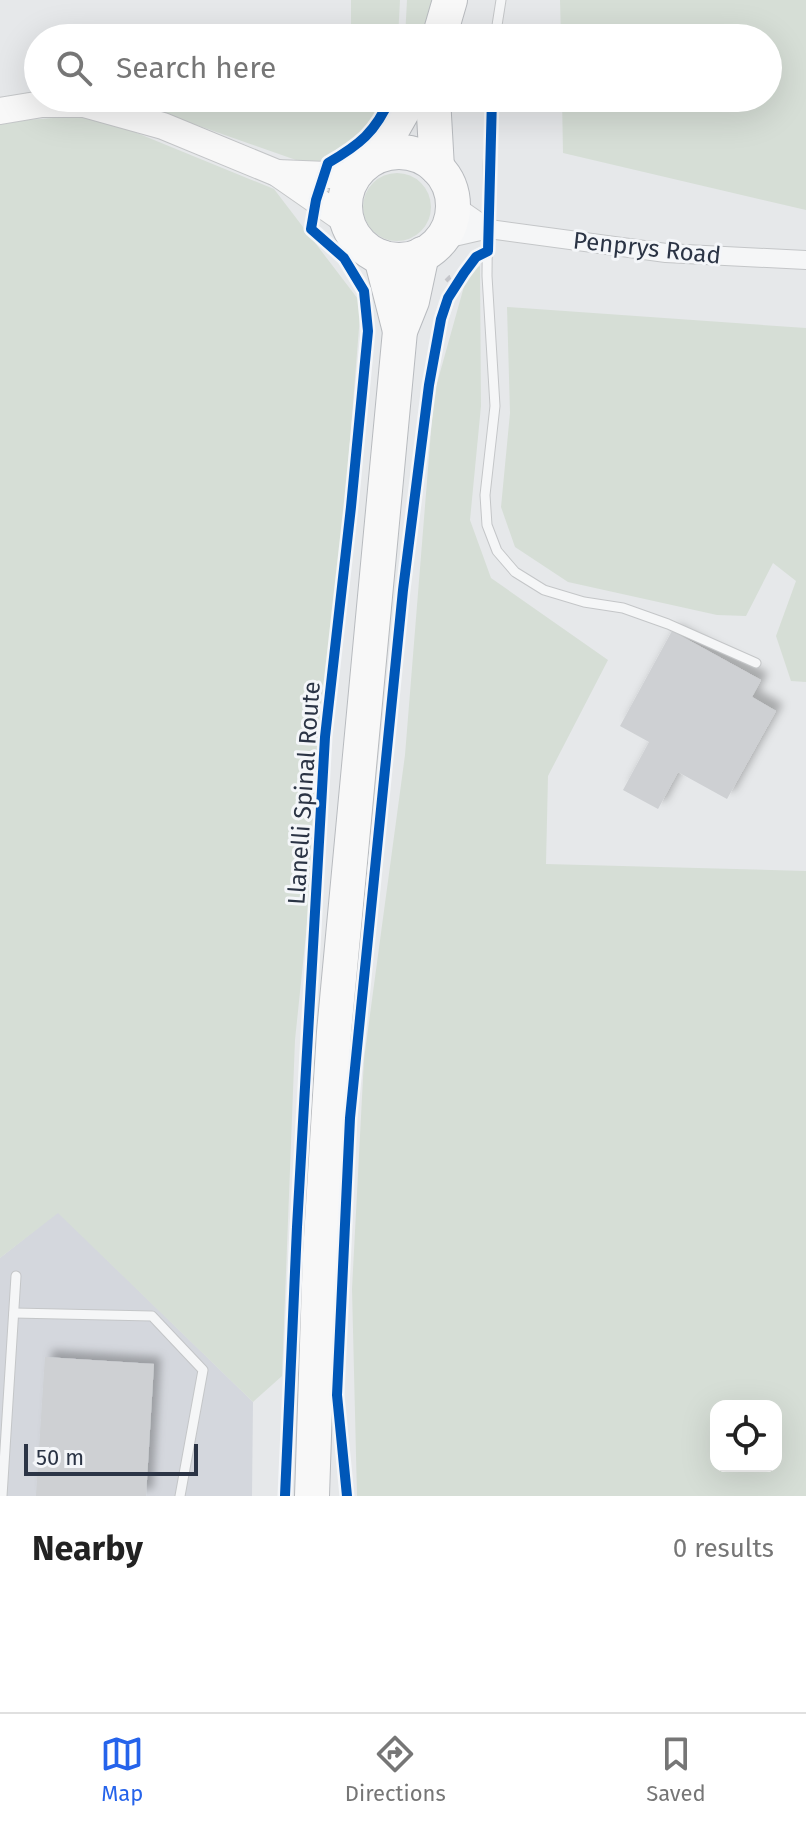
<!DOCTYPE html>
<html lang="en">
<head>
<meta charset="utf-8">
<style>
	:root { --surface:#fff; --page:#f2f2f2; --text:#222; --muted:#767676; --line:#e0e0e0; --accent:#2563eb }
	body { margin:0; font-family:"Fira Sans",sans-serif; background:var(--page); color:var(--text) }
	.controls { position:absolute; right:24px; bottom:24px; display:grid; overflow:hidden; border-radius:16px; box-shadow:0 8px 32px #0002 }
	.controls button { width:72px; height:72px; display:grid; place-items:center; padding:0; border:0; border-bottom:2px solid var(--line); background:var(--surface); color:var(--text); font:40px sans-serif }
	.scale { position:absolute; left:24px; bottom:20px; width:174px; box-sizing:border-box; padding-left:8px; border:4px solid #2b3445; border-top:0; font-size:22px; line-height:28px; white-space:nowrap; color:#2b3445; -webkit-text-stroke:6px #f4f6f9; paint-order:stroke }
	.list { margin:0; padding:0; list-style:none }
	h2 { display:flex; justify-content:space-between; align-items:center; height:104px; margin:0; padding:0 32px; font-size:34px }
	h2 small { font-size:26px; font-weight:400; color:var(--muted) }
	.icon { flex:none; width:44px; height:44px; fill:none; stroke:currentColor; stroke-width:2; stroke-linecap:round; stroke-linejoin:round }
	.map { position:relative; flex:none; width:806px; height:1496px; overflow:hidden }
	.search { position:absolute; background:var(--surface); box-shadow:0 8px 32px #0002; left:24px; right:24px; top:24px; height:88px; display:flex; align-items:center; gap:20px; box-sizing:border-box; padding:0 28px; border-radius:44px; color:var(--muted); font-size:30px }
	.sheet { height:216px; background:var(--surface) }
	nav { display:flex; justify-content:space-around; align-items:center; box-sizing:border-box; height:112px; border-top:2px solid var(--line); background:var(--surface); font-size:22px; color:var(--muted) }
	nav a { display:grid; justify-items:center; gap:4px }
	nav .on { color:var(--accent) }
	.map>svg:first-child { display:block }
</style>
</head>
<body>
<div class="map">
<svg width="806" height="1496" viewBox="0 0 806 1496">
	<defs>
		<filter id="shadow"><feDropShadow dx="7" dy="-7" stdDeviation="4" flood-color="#0004"/></filter>
	</defs>
	<rect width="100%" height="100%" fill="#e6e8ea"/>
	<path fill="#d4d7dd" d="M 58,1212 L 253,1402 L 252,1496 L 0,1496 L 0,1258 Z"/>
	<g fill="#d6ded6" fill-rule="evenodd">
		<path d="M 351,0 L 400,0 L 398,38 L 351,38 Z"/>
		<path d="M 407,0 L 432,0 L 421,38 L 405,38 Z"/>
		<path d="M 560,0 L 806,0 L 806,210 L 563,153 L 562,98 L 768,98 L 768,38 L 561,38 Z"/>
		<path d="M 120,98 L 389,98 C 379,126 348,152 321,164 L 296,160 Z"/>
		<path d="M 93,115 L 274,189 L 361,303 L 345,504 L 318,759 L 311,886 L 295,1040 L 282,1376 L 253,1402 L 58,1213 L 0,1258 L 0,122 Z"/>
		<circle cx="397" cy="207" r="34"/>
		<path d="M 480,266 L 481,406 L 470,520 L 491,578 L 608,660 L 548,776 L 546,864 L 806,871 L 806,1496 L 357,1496 L 352,1289 L 364,1059 L 405,755 L 434,394 L 468,272 ZM 716,1406 L 776,1406 L 776,1466 L 716,1466 Z"/>
		<path d="M 507,307 L 806,328 L 806,682 L 791,681 L 776,636 L 796,581 L 773,563 L 746,616 L 717,615 L 568,582 L 515,547 L 501,507 L 510,413 Z"/>
	</g>
	<g fill="#ced0d3" filter="url(#shadow)">
		<path d="M 672,631 L 761,680 L 752,697 L 776,711 L 727,799 L 678,772 L 658,809 L 623,790 L 649,742 L 620,726 Z"/>
		<path d="M 45,1357 L 154,1364 L 146,1496 L 36,1496 Z"/>
	</g>
	<g fill="none" stroke-linecap="round" stroke-linejoin="round">
		<defs>
			<g id="lane">
				<path d="M 495,38 L 501,0"/>
				<path d="M 492,98 L 488,166 L 487,276 L 495,406 L 485,495 L 487,525 L 497,551 L 515,572 L 544,590 L 584,602 L 623,608 L 668,624 L 756,663"/>
				<path d="M 14,1313 L 152,1316 L 203,1370 L 180,1496"/>
				<path d="M 2,1496 L 16,1276"/>
			</g>
			<g id="street">
				<path d="M 453,204 L 489,229"/>
				<path d="M 441,240 L 489,229 L 666,253 L 806,260"/>
			</g>
			<g id="secondary">
				<path d="M 0,111 L 42,104 L 84,104 L 163,126 L 277,173 L 346,221"/>
				<path d="M 277,173 L 353,176"/>
			</g>
			<g id="highway">
				<path d="M 439,38 L 450,0"/>
				<path d="M 433,98 L 437,168"/>
				<circle cx="399" cy="206" r="54"/>
				<path d="M 377,156 L 410,98"/>
				<path d="M 381,257 L 400,331"/>
				<path d="M 312,1496 L 320,1254 L 334,1032 L 400,331 L 412,301 L 422,254"/>
			</g>
		</defs>
		<use href="#lane" stroke="#c4c6c8" stroke-width="11"/>
		<use href="#street" stroke="#c4c6c8" stroke-width="20"/>
		<use href="#secondary" stroke="#c4c6c8" stroke-width="28"/>
		<use href="#highway" stroke="#b8bbbf" stroke-width="36"/>
		<path stroke="#c5c6ca" stroke-width="4" stroke-dasharray="6 6" stroke-linecap="butt" d="M 446,281 L 450,277 L 464,273"/>
		<use href="#lane" stroke="#f5f6f7" stroke-width="9"/>
		<use href="#street" stroke="#f5f6f7" stroke-width="18"/>
		<use href="#secondary" stroke="#f8f8f8" stroke-width="26"/>
		<use href="#highway" stroke="#f8f8f8" stroke-width="34"/>
		<defs>
			<g id="cycleway">
				<path d="M 285,1496 L 297,1227 L 325,737 L 351,507 L 368,331 L 364,291 L 344,258 L 311,229 L 316,200 L 328,163 C 359,145 376,132 390,98"/>
				<path d="M 347,1496 L 337,1395 L 350,1118 L 403,590 L 429,385 L 441,319 L 448,298 L 464,273 L 476,257 L 488,251 L 492,98"/>
			</g>
		</defs>
		<use href="#cycleway" stroke="#f4f6f9" stroke-width="15"/>
		<use href="#cycleway" stroke="#0057b8" stroke-width="10"/>
	</g>
	<g text-anchor="middle" stroke-width="6" stroke-linejoin="round" paint-order="stroke">
		<g font-size="24" fill="#2b3445" stroke="#f4f6f9">
			<text transform="translate(647 248) rotate(6)" y="8">Penprys Road</text>
			<text transform="translate(304 793) rotate(-86)" y="8">Llanelli Spinal Route</text>
		</g>
	</g>
</svg>
<div class="controls">
<button><svg class="icon" aria-label="locate" viewBox="0 0 24 24"><circle cx="12" cy="12" r="6"/><path d="M12 2v4M12 18v4M2 12h4M18 12h4"/></svg></button>
</div>
<div class="scale">50 m</div>
<div class="search"><svg class="icon" aria-label="search" viewBox="0 0 24 24"><circle cx="10" cy="10" r="6"/><path d="M15 15l6 6"/></svg>Search here</div>
</div>
<section class="sheet">
<h2>Nearby<small>0 results</small></h2>
<ul class="list">
</ul>
</section>
<nav>
<a class="on"><svg class="icon" aria-label="map" viewBox="0 0 24 24"><path d="M3 6l6-2 6 2 6-2v14l-6 2-6-2-6 2zM9 4v14M15 6v14"/></svg>Map</a>
<a><svg class="icon" aria-label="directions" viewBox="0 0 24 24"><path d="M12 3l9 9-9 9-9-9zM9 14v-3h6M13 9l2 2-2 2"/></svg>Directions</a>
<a><svg class="icon" aria-label="saved" viewBox="0 0 24 24"><path d="M7 4h10v16l-5-4-5 4z"/></svg>Saved</a>
</nav>
</body>
</html>
